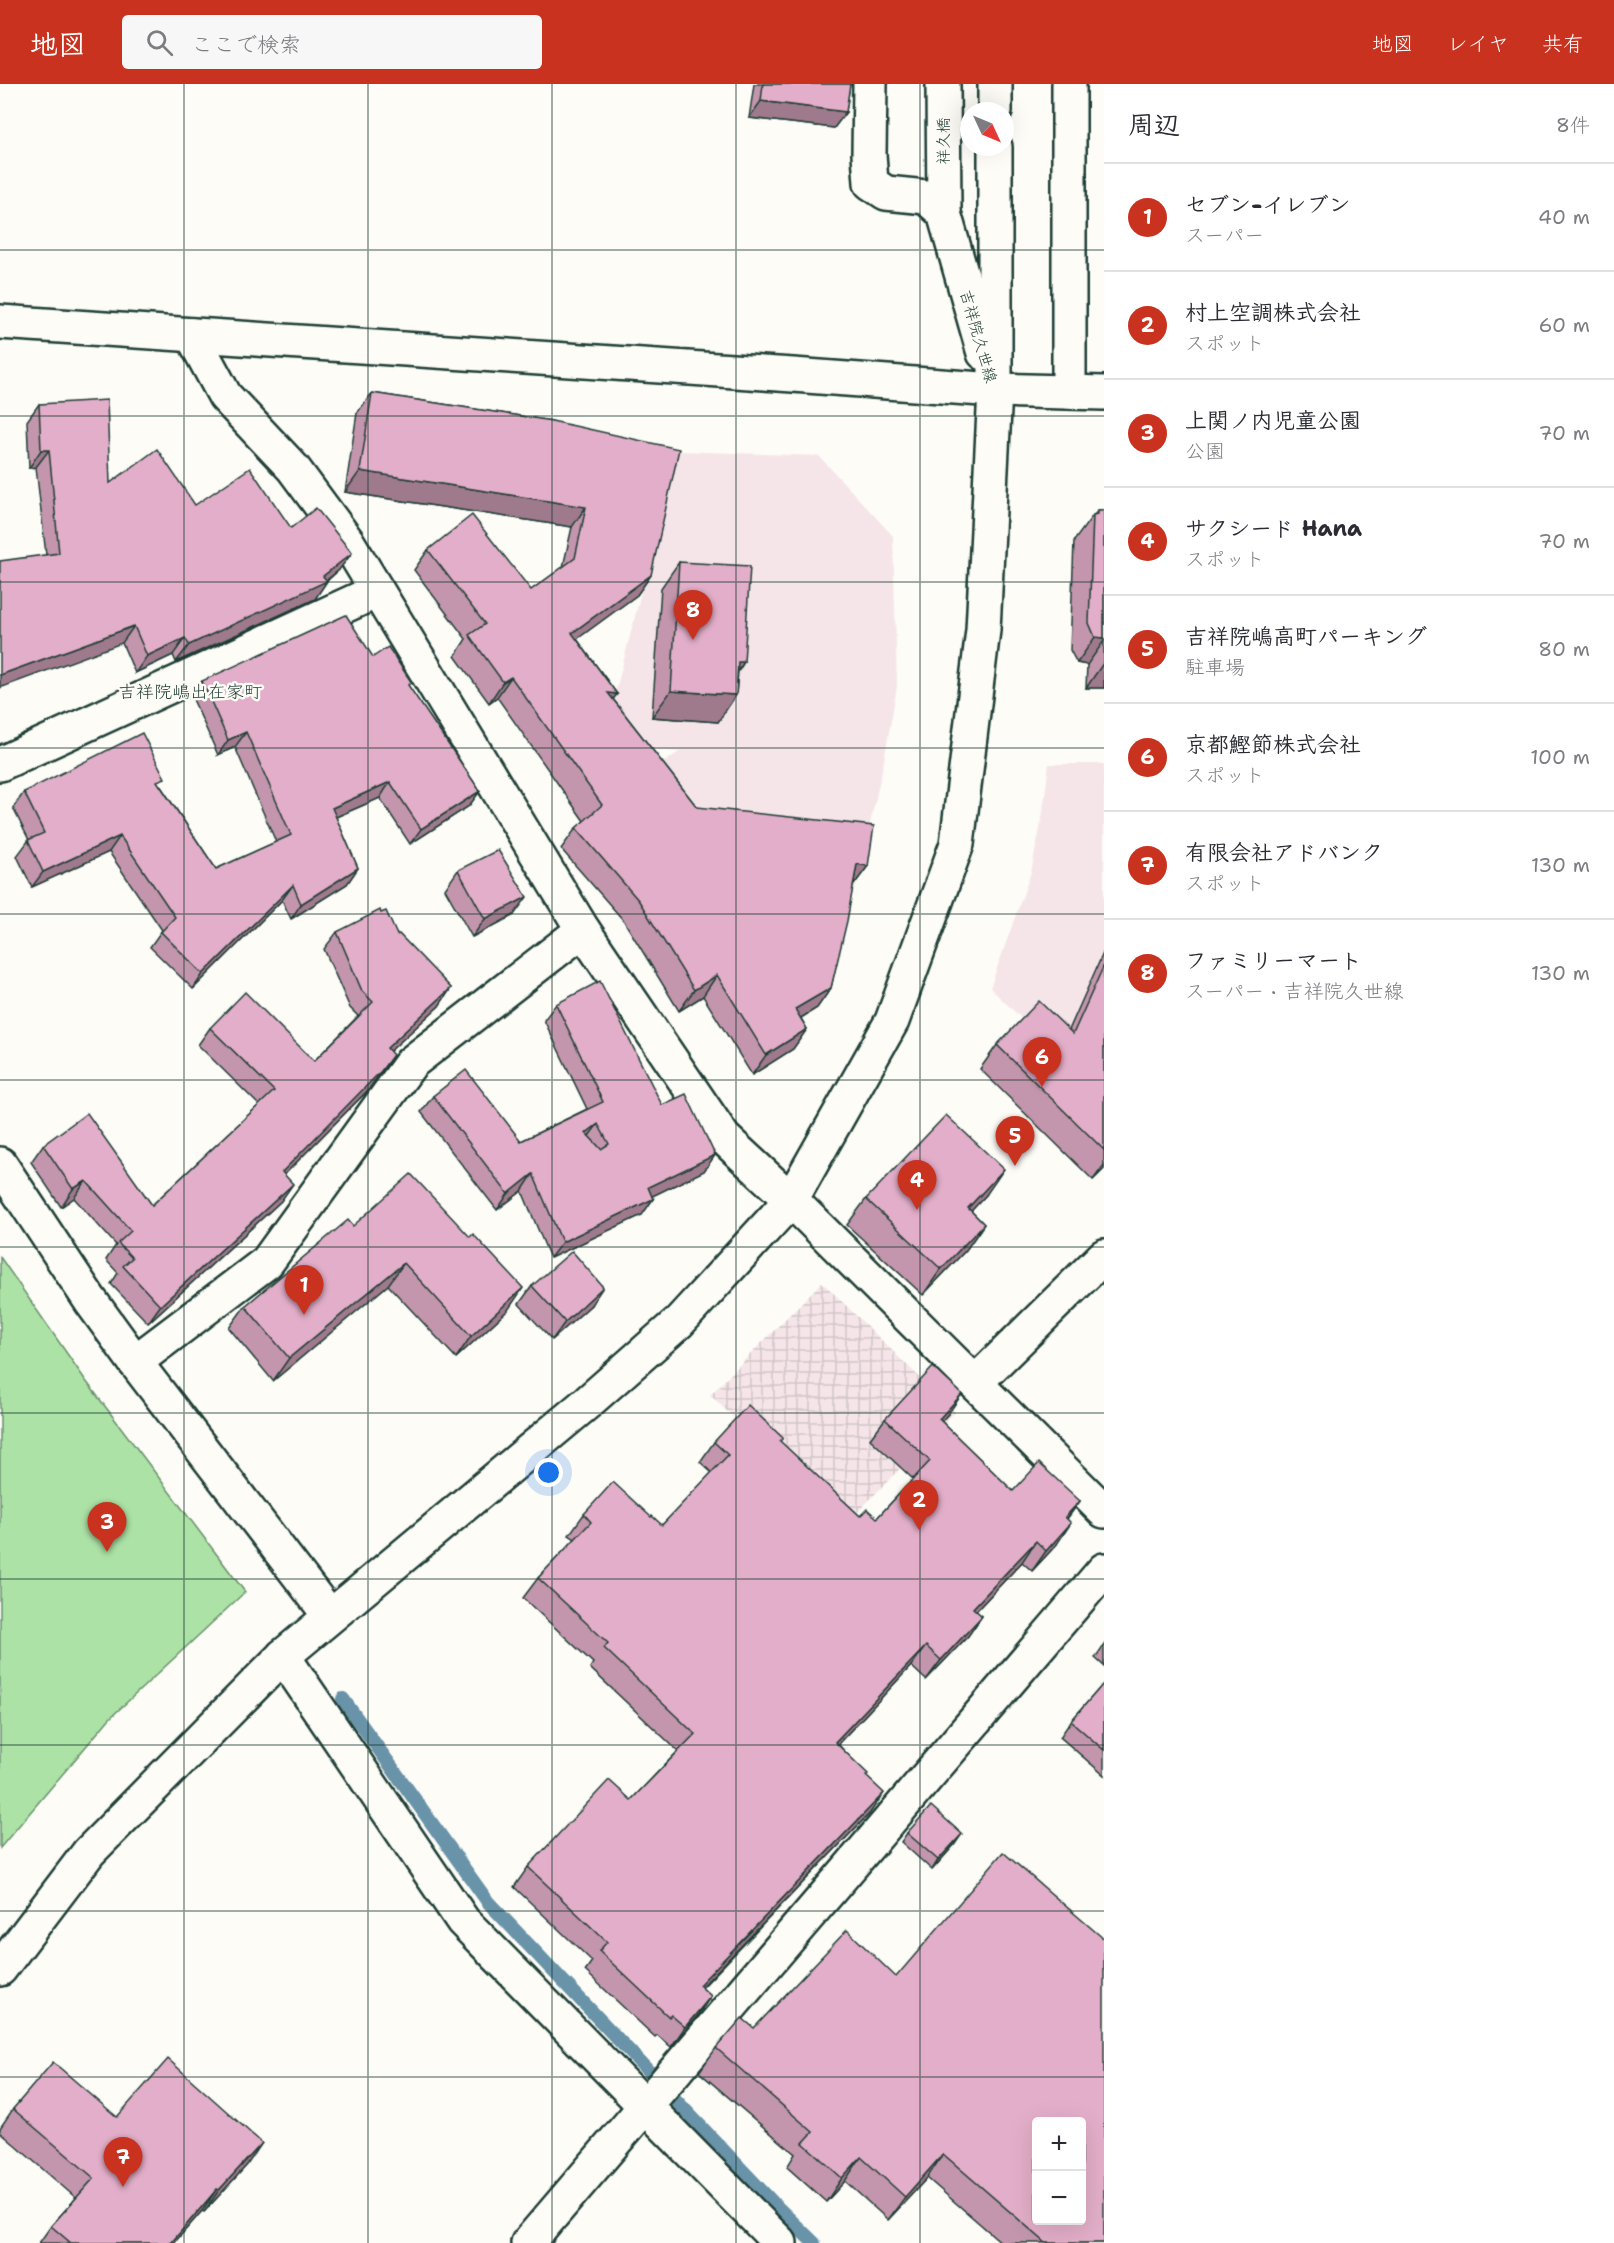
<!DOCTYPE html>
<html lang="ja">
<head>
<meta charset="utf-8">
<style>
	:root { --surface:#fff; --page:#f7f7f7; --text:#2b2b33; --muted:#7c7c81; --line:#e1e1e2; --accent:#c8321e }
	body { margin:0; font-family:"Shantell Sans","Klee One",sans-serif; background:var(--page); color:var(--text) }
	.controls { position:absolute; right:18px; bottom:18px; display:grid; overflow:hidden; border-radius:6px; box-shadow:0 6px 24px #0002 }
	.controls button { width:54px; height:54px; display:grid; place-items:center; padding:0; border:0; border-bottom:2px solid var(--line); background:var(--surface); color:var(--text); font:30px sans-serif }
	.compass { position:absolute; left:960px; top:18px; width:54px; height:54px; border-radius:50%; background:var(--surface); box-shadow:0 6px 24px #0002; rotate:134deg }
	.you { position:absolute; left:549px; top:1389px; width:21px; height:21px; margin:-15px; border:4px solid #fff; border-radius:50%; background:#1a73e8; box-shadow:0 0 0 9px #1a73e833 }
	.badge { display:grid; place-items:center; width:39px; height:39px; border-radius:50%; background:var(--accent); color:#fff; font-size:20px; font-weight:700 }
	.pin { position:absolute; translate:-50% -50px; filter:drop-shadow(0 2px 3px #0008) }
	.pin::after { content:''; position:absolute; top:32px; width:21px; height:18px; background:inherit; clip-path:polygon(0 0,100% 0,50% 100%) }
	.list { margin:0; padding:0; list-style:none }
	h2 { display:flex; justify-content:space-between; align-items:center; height:78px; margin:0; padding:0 24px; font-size:26px }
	h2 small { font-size:20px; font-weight:400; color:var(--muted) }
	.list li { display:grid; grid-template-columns:39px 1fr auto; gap:18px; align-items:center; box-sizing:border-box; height:108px; padding:0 24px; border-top:2px solid var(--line) }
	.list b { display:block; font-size:22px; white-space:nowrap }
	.list p { margin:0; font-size:20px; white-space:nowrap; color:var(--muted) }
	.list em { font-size:20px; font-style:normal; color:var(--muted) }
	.icon { flex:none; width:33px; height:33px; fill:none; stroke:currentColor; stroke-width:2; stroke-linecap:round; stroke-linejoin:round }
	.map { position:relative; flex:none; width:1104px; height:2159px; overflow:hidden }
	header { display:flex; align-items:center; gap:36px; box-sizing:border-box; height:84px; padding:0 30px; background:var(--accent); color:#fff }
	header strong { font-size:28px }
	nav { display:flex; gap:33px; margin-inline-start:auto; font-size:21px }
	.search { width:420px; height:54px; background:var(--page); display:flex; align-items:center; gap:15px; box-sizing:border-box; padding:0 21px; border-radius:6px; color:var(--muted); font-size:22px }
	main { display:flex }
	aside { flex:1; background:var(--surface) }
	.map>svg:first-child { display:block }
</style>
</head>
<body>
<header>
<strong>地図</strong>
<div class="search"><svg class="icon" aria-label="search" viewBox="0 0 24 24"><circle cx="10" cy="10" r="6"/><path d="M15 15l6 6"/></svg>ここで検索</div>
<nav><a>地図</a><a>レイヤ</a><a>共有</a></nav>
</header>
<main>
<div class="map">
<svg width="1104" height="2159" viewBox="0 0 1104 2159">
	<defs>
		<pattern id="industrial-grid" width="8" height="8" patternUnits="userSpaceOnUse" patternTransform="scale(1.5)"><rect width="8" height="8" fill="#f5e5e9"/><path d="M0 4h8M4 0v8" fill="none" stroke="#d2c5c8"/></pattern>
	</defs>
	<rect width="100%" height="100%" fill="#fdfcf7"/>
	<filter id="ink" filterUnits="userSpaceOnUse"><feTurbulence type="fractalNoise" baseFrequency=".0167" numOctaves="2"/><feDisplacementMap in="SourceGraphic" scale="12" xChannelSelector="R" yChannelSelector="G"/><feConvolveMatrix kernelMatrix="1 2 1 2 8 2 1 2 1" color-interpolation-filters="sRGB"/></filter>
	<g filter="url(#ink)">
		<g fill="#f5e5e9">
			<path d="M 677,367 L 819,372 L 893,452 L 897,603 L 883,682 L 855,806 L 706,782 L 647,690 L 679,668 L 630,664 L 609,634 Z"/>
			<path d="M 1049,680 L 1104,680 L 1104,1013 L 990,904 L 1031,788 L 1042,734 Z"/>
		</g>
		<path fill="url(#industrial-grid)" d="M 822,1198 L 955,1328 L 846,1440 L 710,1311 Z"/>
		<path fill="#ace2a5" stroke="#66906c" stroke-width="1.5" d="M 0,1173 L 86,1297 L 245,1508 L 110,1634 L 0,1764 Z"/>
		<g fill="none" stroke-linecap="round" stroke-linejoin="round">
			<path stroke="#6993a9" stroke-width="14" d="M 343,1615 L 488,1818 L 776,2122 L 814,2159"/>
			<defs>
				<g id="minor">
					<path d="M 870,0 L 869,70 L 871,99 L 886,109 L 926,113 L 944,129"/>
					<path d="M 943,0 L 944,129 L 984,269"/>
					<path d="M 995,0 L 995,27"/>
					<path d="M 0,238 L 793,291 L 995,306 L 1104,309"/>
					<path d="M 192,251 L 225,312 L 293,384 L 347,457 L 583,846 L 724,1054 L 791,1116 L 1104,1427"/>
					<path d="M 1069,308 L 1069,0"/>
					<path d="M 0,680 L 377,507"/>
					<path d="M 0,1080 L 90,1216 L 135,1278 L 330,1532"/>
					<path d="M 135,1278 L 267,1178 L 411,979 L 583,846"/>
					<path d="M 975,1299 L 1104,1172"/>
					<path d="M 283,1572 L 463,1837 L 780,2159"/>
					<path d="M 0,1885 L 89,1768 L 283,1572 L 588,1318 L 679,1238 L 791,1116 L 892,937 L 957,760 L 983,546 L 995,306 L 995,63"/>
					<path d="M 528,2159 L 1104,1486"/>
				</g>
			</defs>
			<use href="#minor" stroke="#1f3d34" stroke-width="38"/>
			<use href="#minor" stroke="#fdfcf7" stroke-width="33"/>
		</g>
		<g fill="#c396ad" stroke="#1f3d34" stroke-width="1.5">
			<path d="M 754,0 L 850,0 L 846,28 L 834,44 L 749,34 Z"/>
			<path d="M 372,309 L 552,337 L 651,491 L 637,511 L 577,555 L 617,610 L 613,615 L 697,723 L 868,782 L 853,802 L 831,904 L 817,924 L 801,934 L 807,945 L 793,965 L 752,991 L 703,912 L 679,927 L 624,837 L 561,765 L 576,744 L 584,737 L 497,613 L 489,619 L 455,572 L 466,555 L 414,486 L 428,466 L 531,506 L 563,483 L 572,443 L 345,408 L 357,329 Z"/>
			<path d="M 39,320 L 110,399 L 195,421 L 291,444 L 339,486 L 327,497 L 315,515 L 176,578 L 173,571 L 135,589 L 122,559 L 46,471 L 36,383 L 29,384 L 27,337 Z"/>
			<path d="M 1098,426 L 1104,426 L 1104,604 L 1086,604 L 1087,581 L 1077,579 L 1070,566 L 1074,457 L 1093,431 L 1095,430 Z"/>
			<path d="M 679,478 L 744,578 L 738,588 L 736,611 L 718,638 L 652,633 L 661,504 Z"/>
			<path d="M 373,573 L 409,603 L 480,707 L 469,722 L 410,760 L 380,714 L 336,733 L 358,784 L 347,800 L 291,835 L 282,816 L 193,905 L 150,863 L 162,846 L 109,768 L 32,803 L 17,772 L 29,756 L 13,724 L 24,708 L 160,701 L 216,785 L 276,758 L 235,663 L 218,671 L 192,613 L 202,597 Z"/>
			<path d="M 458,786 L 514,831 L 472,853 L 445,805 Z"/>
			<path d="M 381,829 L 397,851 L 451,904 L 439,922 L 390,967 L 369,1005 L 284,1091 L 281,1117 L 148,1239 L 111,1200 L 118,1189 L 106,1176 L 116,1161 L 74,1114 L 61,1123 L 31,1078 L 43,1061 L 152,1121 L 259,1021 L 198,961 L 210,944 L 314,977 L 358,932 L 350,924 L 324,865 L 337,848 Z"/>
			<path d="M 1104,867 L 1104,1085 L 1093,1096 L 980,985 L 997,961 L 1069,946 Z"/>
			<path d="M 556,920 L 715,1071 L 704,1087 L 652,1112 L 653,1115 L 642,1131 L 550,1174 L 522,1107 L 497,1126 L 421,1028 L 433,1012 L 521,1057 L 587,1025 L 544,936 Z"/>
			<path d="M 986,1111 L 971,1127 L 984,1140 L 966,1166 L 923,1211 L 847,1141 L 866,1115 Z"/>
			<path d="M 353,1142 L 508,1226 L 456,1274 L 388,1201 L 273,1297 L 229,1244 L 245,1222 Z"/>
			<path d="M 532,1202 L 591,1221 L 552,1256 L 519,1220 Z"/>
			<path d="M 948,1330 L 941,1337 L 1013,1407 L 1080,1417 L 1067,1435 L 1057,1460 L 1032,1487 L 1022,1478 L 976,1527 L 982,1532 L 968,1552 L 926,1596 L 911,1582 L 838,1660 L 867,1692 L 870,1729 L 702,1904 L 711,1912 L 697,1932 L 671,1963 L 657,1951 L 655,1953 L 585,1887 L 592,1877 L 514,1803 L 528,1783 L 631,1716 L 678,1667 L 590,1584 L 593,1579 L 523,1514 L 538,1494 L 575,1455 L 569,1451 L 584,1430 L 651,1433 L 662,1441 L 712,1389 L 700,1378 L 714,1358 L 780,1358 L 860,1432 L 877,1434 L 913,1395 L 870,1355 L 885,1335 Z"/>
			<path d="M 1104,1561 L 1104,1582 L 1095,1574 Z"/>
			<path d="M 1104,1599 L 1104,1691 L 1060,1653 L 1071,1637 Z"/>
			<path d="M 907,1749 L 955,1760 L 932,1786 L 901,1758 Z"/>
			<path d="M 754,1944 L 1104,2159 L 1002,2159 L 927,2094 L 888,2136 L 845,2097 L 826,2118 L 787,2083 L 795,2070 L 699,1988 L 716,1964 Z"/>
			<path d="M 13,2025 L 247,2081 L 204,2128 L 202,2127 L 174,2159 L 39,2159 L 51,2142 L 76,2114 L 0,2048 L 0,2044 Z"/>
		</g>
		<g fill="#9f7a8d" stroke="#1f3d34" stroke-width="1.5">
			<path d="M 761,17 L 846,28 L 834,44 L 749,34 Z"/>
			<path d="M 41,366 L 49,366 L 36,383 L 29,384 Z"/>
			<path d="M 360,387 L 586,423 L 572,443 L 345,408 Z"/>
			<path d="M 352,469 L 339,486 L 323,499 L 327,497 L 315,515 L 176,578 L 189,561 L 323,492 Z"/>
			<path d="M 651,491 L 637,511 L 558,569 L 572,549 Z"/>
			<path d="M 134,542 L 122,559 L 0,604 L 0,591 Z"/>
			<path d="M 1095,553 L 1104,554 L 1104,557 L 1087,581 L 1077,579 Z"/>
			<path d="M 185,554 L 173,571 L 135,589 L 147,572 Z"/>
			<path d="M 738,578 L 744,578 L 726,604 Z"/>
			<path d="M 1104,578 L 1104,604 L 1086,604 Z"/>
			<path d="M 511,593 L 497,613 L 489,619 L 503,598 Z"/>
			<path d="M 671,607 L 736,611 L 718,638 L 652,633 Z"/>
			<path d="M 608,609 L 617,610 L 602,630 Z"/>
			<path d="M 246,648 L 235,663 L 218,671 L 228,656 Z"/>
			<path d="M 390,698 L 380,714 L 322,739 L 332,724 Z"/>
			<path d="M 480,707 L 469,722 L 410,760 L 421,745 Z"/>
			<path d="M 120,752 L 109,768 L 32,803 L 43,788 Z"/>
			<path d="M 857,780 L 868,782 L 853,802 Z"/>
			<path d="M 358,784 L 347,800 L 291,835 L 301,820 Z"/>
			<path d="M 293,801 L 282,816 L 193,905 L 203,890 Z"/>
			<path d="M 527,813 L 514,831 L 472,853 L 485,835 Z"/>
			<path d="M 717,891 L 703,912 L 679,927 L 694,906 Z"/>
			<path d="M 451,904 L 439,922 L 375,981 L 387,964 Z"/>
			<path d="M 831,904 L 817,924 L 781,946 L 795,925 Z"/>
			<path d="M 807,945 L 793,965 L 752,991 L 766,971 Z"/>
			<path d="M 393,971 L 369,1005 L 270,1105 L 282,1088 Z"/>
			<path d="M 598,1040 L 586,1056 L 586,1049 Z"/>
			<path d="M 715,1071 L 704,1087 L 636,1120 L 648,1103 Z"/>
			<path d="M 1104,1081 L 1104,1085 L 1093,1096 Z"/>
			<path d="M 1004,1085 L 986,1111 L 950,1150 L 968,1124 Z"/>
			<path d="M 533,1090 L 522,1107 L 497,1126 L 508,1110 Z"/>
			<path d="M 86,1097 L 74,1114 L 61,1123 L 73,1105 Z"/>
			<path d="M 293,1100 L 281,1117 L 148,1239 L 160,1222 Z"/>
			<path d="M 653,1115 L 642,1131 L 550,1174 L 562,1158 Z"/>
			<path d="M 984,1140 L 966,1166 L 923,1211 L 941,1185 Z"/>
			<path d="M 404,1179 L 388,1201 L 273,1297 L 289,1274 Z"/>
			<path d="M 603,1203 L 591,1221 L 552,1256 L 565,1238 Z"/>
			<path d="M 523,1204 L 508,1226 L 456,1274 L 471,1252 Z"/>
			<path d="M 962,1310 L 948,1330 L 925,1355 L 939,1335 Z"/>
			<path d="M 1080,1417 L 1065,1437 L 1065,1433 Z"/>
			<path d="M 1071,1439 L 1057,1460 L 1032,1487 L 1046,1467 Z"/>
			<path d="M 1036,1457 L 1022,1478 L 959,1545 L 973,1524 Z"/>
			<path d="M 982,1532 L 968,1552 L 926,1596 L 941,1576 Z"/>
			<path d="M 926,1562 L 911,1582 L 821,1678 L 835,1658 Z"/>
			<path d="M 884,1709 L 870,1729 L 684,1921 L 699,1901 Z"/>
			<path d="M 962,1750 L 955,1760 L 932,1786 L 938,1776 Z"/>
			<path d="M 711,1912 L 697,1932 L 671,1963 L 685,1943 Z"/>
			<path d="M 262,2059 L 247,2081 L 204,2128 L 219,2106 Z"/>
			<path d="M 943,2070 L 927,2094 L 888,2136 L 905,2113 Z"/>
			<path d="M 861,2073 L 845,2097 L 826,2118 L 842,2094 Z"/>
			<path d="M 217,2105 L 202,2127 L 174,2159 L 171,2159 Z"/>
		</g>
		<g fill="#e3aec9" stroke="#1f3d34" stroke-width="1.5" fill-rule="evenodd">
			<path d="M 763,0 L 850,0 L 846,28 L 761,17 Z"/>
			<path d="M 372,309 L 552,337 L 679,365 L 651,491 L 572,549 L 617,610 L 608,609 L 697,723 L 874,742 L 868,782 L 857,780 L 847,837 L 831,904 L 795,925 L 807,945 L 766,971 L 717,891 L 694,906 L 639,817 L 576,744 L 602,721 L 511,593 L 503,598 L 469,551 L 485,540 L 428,466 L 472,431 L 531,506 L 575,474 L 586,423 L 360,387 Z"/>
			<path d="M 107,316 L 110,399 L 157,365 L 195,421 L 250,384 L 291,444 L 316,424 L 352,469 L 323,492 L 327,497 L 189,561 L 185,554 L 147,572 L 134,542 L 0,591 L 0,477 L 59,469 L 49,366 L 41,366 L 39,320 Z"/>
			<path d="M 1098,426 L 1104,426 L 1104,554 L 1095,553 L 1089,539 L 1093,431 L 1098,430 Z"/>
			<path d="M 679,478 L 750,482 L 744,578 L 738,578 L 736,611 L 671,607 Z"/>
			<path d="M 346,531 L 373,573 L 388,563 L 412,599 L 408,601 L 480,707 L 421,745 L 390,698 L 332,724 L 358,784 L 301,820 L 293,801 L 203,890 L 161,848 L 175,833 L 120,752 L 43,788 L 28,756 L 44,749 L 24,708 L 142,649 L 165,694 L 157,697 L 216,785 L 291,751 L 246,648 L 228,656 L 202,597 Z"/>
			<path d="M 498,766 L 527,813 L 485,835 L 458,786 Z"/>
			<path d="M 380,826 L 381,829 L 386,827 L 397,851 L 399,850 L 451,904 L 387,964 L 393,971 L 381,987 L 282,1088 L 293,1100 L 160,1222 L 123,1182 L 132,1174 L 118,1159 L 131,1147 L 86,1097 L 73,1105 L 43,1061 L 87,1029 L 152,1121 L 274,1007 L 210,944 L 245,908 L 314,977 L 373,918 L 362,907 L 337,848 Z"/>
			<path d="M 1104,881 L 1104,1066 L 997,961 L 1039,917 L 1073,950 Z"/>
			<path d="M 600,897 L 662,1021 L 686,1010 L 715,1071 L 648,1103 L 653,1115 L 562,1158 L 533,1090 L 508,1110 L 433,1012 L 466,986 L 521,1057 L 603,1018 L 556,920 ZM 598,1040 L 609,1060 L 601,1065 L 586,1049 Z"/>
			<path d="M 946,1031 L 1004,1085 L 968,1124 L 984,1140 L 941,1185 L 866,1115 Z"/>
			<path d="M 411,1090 L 470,1153 L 473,1150 L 523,1204 L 471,1252 L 404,1179 L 289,1274 L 245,1222 L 348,1136 L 353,1142 Z"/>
			<path d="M 572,1167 L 603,1203 L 565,1238 L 532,1202 Z"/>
			<path d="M 933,1283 L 962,1310 L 939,1335 L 1013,1407 L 1039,1379 L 1080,1417 L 1065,1433 L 1071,1439 L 1046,1467 L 1036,1457 L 973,1524 L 982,1532 L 941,1576 L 926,1562 L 835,1658 L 868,1690 L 866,1692 L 884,1709 L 699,1901 L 711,1912 L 685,1943 L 671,1931 L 669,1933 L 599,1867 L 607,1858 L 528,1783 L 609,1696 L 631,1716 L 695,1650 L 604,1564 L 608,1559 L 538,1494 L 591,1438 L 584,1430 L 613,1398 L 651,1433 L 652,1432 L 662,1441 L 728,1371 L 714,1358 L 748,1321 L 783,1354 L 780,1357 L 860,1432 L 867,1425 L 877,1434 L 930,1377 L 885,1335 Z"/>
			<path d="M 1104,1599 L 1104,1666 L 1071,1637 Z"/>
			<path d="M 931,1722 L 962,1750 L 938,1776 L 907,1749 Z"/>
			<path d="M 1003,1768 L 1104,1855 L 1104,2159 L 1046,2159 L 943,2070 L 905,2113 L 861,2073 L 842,2094 L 803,2059 L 813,2048 L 716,1964 L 742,1934 L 754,1944 L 847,1846 L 896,1893 ZM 1036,2037 L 1082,2037 L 1082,2136 L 1036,2136 Z"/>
			<path d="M 168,1975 L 262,2059 L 219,2106 L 217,2105 L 171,2159 L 71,2159 L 51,2142 L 94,2094 L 13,2025 L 53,1978 L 117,2033 Z"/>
		</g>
	</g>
	<path fill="none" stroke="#1f3d34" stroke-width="1.5" stroke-opacity="0.55" d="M 184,0 L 184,2159M 368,0 L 368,2159M 552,0 L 552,2159M 736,0 L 736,2159M 920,0 L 920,2159M 0,166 L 1104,166M 0,332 L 1104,332M 0,498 L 1104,498M 0,664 L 1104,664M 0,830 L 1104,830M 0,996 L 1104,996M 0,1163 L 1104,1163M 0,1329 L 1104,1329M 0,1495 L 1104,1495M 0,1661 L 1104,1661M 0,1827 L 1104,1827M 0,1993 L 1104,1993"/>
	<g text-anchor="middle" stroke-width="5" stroke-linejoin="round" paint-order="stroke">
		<g font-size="16" fill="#1f3d34" stroke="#fdfcf7">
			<text transform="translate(943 57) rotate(-90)" y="6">祥久橋</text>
			<text transform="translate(979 252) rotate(74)" y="6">吉祥院久世線</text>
		</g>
		<g font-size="18" fill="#1f3d34" stroke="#fdfcf7">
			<text x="190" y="614">吉祥院嶋出在家町</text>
		</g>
	</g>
</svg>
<div class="controls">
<button>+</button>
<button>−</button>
</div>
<svg class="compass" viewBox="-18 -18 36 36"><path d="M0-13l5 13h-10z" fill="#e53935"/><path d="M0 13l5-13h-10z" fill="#7c7c81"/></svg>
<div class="you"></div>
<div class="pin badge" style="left:304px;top:1231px">1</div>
<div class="pin badge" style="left:919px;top:1446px">2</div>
<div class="pin badge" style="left:107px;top:1468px">3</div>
<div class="pin badge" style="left:917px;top:1126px">4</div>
<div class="pin badge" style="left:1015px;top:1082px">5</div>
<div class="pin badge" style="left:1042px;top:1003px">6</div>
<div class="pin badge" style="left:123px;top:2103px">7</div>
<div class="pin badge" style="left:693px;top:556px">8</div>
</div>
<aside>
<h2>周辺<small>8件</small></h2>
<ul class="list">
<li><span class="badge">1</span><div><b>セブン-イレブン</b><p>スーパー</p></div><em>40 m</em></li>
<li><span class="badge">2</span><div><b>村上空調株式会社</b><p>スポット</p></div><em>60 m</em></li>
<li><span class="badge">3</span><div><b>上関ノ内児童公園</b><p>公園</p></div><em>70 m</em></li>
<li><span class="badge">4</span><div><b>サクシード Hana</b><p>スポット</p></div><em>70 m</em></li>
<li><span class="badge">5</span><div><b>吉祥院嶋高町パーキング</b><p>駐車場</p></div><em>80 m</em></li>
<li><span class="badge">6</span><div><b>京都鰹節株式会社</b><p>スポット</p></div><em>100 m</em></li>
<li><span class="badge">7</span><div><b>有限会社アドバンク</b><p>スポット</p></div><em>130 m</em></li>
<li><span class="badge">8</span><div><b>ファミリーマート</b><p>スーパー · 吉祥院久世線</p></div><em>130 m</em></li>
</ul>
</aside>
</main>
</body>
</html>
